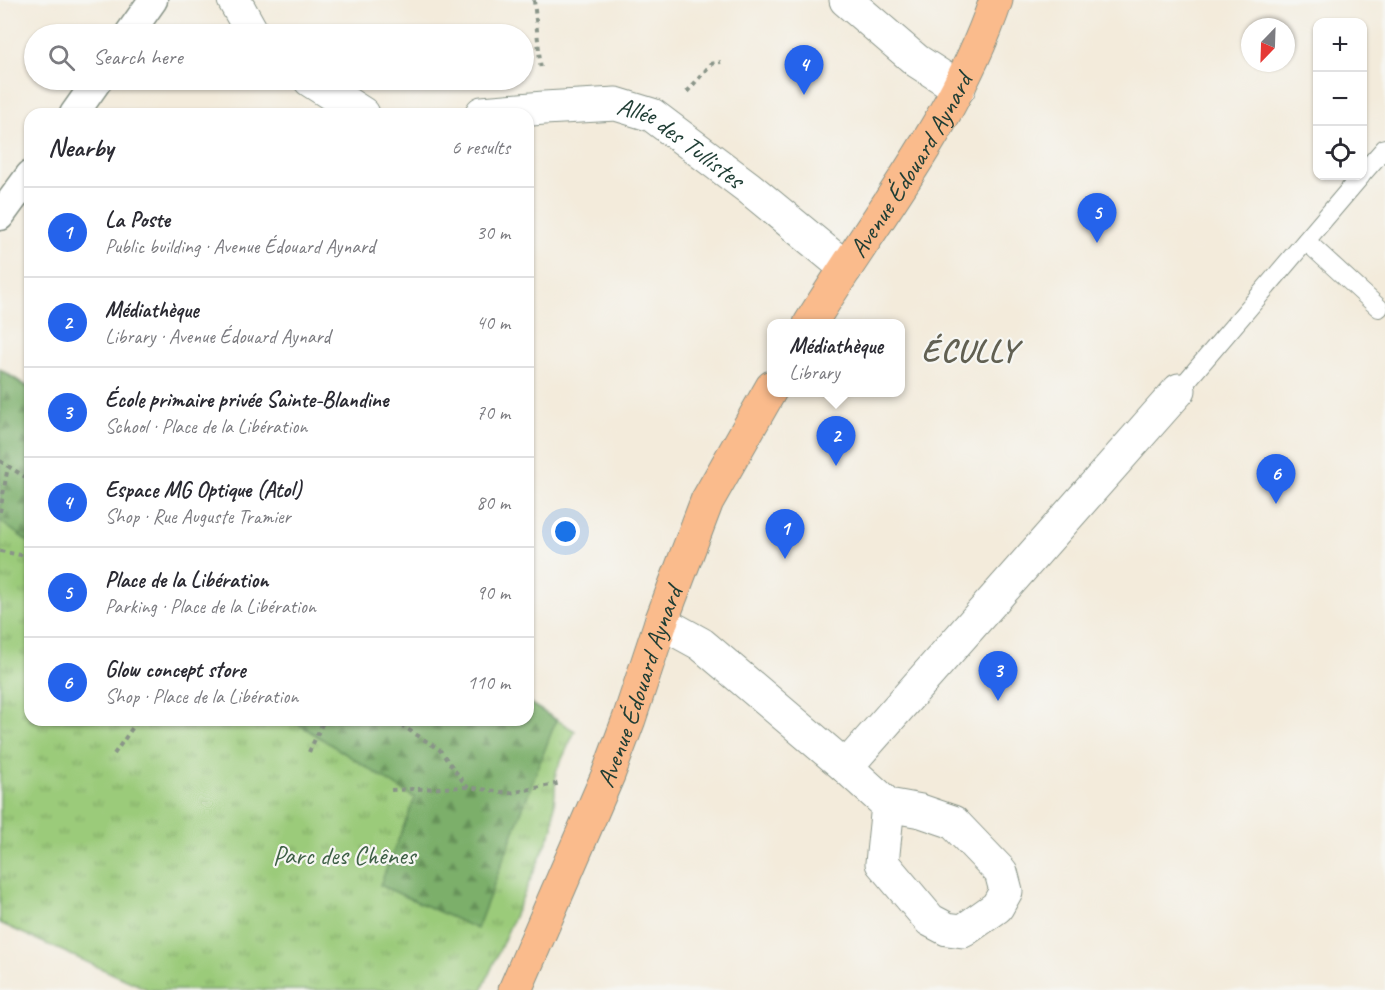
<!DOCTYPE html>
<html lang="en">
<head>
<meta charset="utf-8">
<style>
	:root { --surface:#fff; --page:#f7f7f7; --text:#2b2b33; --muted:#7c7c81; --line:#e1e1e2; --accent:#2563eb }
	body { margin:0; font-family:Caveat,sans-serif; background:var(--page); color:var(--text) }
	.controls { position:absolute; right:18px; top:18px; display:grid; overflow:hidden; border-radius:12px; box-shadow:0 2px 4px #0004 }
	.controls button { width:54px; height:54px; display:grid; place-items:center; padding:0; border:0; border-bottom:2px solid var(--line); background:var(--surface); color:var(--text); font:30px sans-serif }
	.compass { position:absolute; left:1241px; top:18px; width:54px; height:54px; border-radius:50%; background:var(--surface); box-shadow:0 2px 4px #0004; rotate:203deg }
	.you { position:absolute; left:566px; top:532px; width:21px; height:21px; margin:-15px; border:4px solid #fff; border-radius:50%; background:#1a73e8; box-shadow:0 0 0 9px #1a73e833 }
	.badge { display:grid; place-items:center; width:39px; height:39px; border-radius:50%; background:var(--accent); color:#fff; font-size:20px; font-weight:700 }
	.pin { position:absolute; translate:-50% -50px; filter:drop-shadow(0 2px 3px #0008) }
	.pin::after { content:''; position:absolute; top:32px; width:21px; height:18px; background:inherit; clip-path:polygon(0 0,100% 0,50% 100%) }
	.popup { position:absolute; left:767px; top:319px; width:138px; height:78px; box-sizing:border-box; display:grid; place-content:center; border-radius:12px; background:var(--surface); filter:drop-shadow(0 2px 4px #0005); font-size:20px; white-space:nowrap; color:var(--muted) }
	.popup b { font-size:22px; color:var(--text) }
	.popup::after { content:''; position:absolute; left:50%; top:100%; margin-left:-12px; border:12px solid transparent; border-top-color:var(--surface) }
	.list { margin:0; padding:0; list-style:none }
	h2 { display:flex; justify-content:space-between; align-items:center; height:78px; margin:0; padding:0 24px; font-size:26px }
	h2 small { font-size:20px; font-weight:400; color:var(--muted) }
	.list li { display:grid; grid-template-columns:39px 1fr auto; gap:18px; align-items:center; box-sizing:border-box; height:90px; padding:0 24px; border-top:2px solid var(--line) }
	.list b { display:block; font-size:22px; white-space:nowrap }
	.list p { margin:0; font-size:20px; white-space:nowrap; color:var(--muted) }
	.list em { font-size:20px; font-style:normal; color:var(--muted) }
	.icon { flex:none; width:33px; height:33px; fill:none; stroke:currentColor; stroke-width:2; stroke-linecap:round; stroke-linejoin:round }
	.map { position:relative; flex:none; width:1385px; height:990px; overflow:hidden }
	.search { position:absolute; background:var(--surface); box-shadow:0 2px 4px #0004; left:24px; top:24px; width:510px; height:66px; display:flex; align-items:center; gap:15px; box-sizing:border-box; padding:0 21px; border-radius:33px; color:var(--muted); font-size:22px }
	.panel { position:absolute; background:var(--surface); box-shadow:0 2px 4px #0004; left:24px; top:108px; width:510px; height:618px; border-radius:18px }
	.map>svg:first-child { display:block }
</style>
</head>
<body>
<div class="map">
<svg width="1385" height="990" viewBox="0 0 1385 990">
	<defs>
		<pattern id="grass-tufts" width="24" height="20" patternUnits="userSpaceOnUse" patternTransform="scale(1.5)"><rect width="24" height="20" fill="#9bcb7a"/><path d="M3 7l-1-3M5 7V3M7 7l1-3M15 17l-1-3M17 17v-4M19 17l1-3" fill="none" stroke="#7ea665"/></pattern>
		<pattern id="forest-firs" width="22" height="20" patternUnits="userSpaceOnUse" patternTransform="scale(1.5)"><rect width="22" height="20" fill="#7caf6a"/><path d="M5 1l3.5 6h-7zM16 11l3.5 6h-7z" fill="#659058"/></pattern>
	</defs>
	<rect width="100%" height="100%" fill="#f6f6f2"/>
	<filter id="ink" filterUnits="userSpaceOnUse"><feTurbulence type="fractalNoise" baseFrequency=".0167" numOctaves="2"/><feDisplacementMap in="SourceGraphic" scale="12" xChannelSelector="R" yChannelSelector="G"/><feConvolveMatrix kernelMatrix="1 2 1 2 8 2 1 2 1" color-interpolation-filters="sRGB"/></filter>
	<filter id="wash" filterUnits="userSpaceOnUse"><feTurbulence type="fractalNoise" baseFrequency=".008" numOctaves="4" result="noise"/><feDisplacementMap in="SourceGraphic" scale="24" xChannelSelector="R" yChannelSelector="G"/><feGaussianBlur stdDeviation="1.35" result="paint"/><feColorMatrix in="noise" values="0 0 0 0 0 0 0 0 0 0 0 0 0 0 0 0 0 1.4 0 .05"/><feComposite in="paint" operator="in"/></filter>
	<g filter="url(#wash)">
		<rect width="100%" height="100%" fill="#f3ebdb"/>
		<path fill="url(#grass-tufts)" stroke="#5d8457" stroke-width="1.5" d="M 0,369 L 30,388 L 30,720 L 528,720 L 528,702 L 575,731 L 556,772 L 553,828 L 482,990 L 149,990 L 0,923 Z"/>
		<g fill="url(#forest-firs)" stroke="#4e764f" stroke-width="1.5">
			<path d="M 0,370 L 30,389 L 30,543 L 0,521 Z"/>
			<path d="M 528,702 L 556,720 L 477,929 L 380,885 L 415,798 L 292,720 L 528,720 Z"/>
		</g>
	</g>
	<g filter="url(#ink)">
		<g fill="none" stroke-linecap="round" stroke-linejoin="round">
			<defs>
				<g id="service">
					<path d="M 1362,174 L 1385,148"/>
					<path d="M 1306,241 L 1379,308"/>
					<path d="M 1179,390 L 1361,176"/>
				</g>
				<g id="pedestrian">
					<path d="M 129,34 L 153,0"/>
					<path d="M 74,114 L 98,80"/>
					<path d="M 0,216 L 30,175"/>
				</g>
				<g id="minor">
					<path d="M 234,0 L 253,34"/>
					<path d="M 846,0 L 917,61 L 959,88"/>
					<path d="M 310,80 L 363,114"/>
					<path id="s1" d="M 482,113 L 544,108 L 616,104 L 652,115 L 749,188 L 846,268"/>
					<path d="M 661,622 L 701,644 L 707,649 L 846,767 L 888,805 L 921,811 L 953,822 L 1001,872 L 1006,891 L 997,907 L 963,931 L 947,929 L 930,920 L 882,863 L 888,805"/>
					<path d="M 846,767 L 1179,390"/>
				</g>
				<g id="primary">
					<path id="s2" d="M 810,324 C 875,218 956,119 996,0"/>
					<path id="s3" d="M 515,990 L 608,775 L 629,719 L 661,622 L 707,501 L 772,387"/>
				</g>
			</defs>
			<use href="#service" stroke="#899488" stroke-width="20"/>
			<use href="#pedestrian" stroke="#899488" stroke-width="31"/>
			<use href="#minor" stroke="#899488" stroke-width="35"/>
			<use href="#primary" stroke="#899488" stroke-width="35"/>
			<g stroke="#899488" stroke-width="4" stroke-dasharray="4.5 4.5" stroke-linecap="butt">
				<path d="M 534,0 L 541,71"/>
				<path d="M 687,92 L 711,64 L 721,62"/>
				<path d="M 0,461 L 30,480"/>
				<path d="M 0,512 L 8,466"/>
				<path d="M 0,551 L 30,557"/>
				<path d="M 393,720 L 439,749 L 467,787 L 510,793 L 561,783"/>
				<path d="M 309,752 L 324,720"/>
				<path d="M 114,754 L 138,720"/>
				<path d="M 391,790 L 466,787"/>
			</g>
			<use href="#service" stroke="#fff" stroke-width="18"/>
			<use href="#pedestrian" stroke="#fff" stroke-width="28"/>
			<use href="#minor" stroke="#fff" stroke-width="33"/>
			<use href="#primary" stroke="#fabb8c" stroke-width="33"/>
		</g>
	</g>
	<g text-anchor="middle" stroke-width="4.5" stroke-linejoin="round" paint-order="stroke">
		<g font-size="26" fill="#1f3d34" stroke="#f6f6f2">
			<text dy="9" stroke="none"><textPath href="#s1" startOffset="210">Allée des Tullistes</textPath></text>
			<text dy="9" stroke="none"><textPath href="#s2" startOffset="188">Avenue Édouard Aynard</textPath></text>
			<text dy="9" stroke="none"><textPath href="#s3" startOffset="328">Avenue Édouard Aynard</textPath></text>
		</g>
		<g font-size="26" fill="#3e6046" stroke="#f6f6f2">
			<text x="344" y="864">Parc des Chênes</text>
		</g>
		<g font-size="32" font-weight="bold" letter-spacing="1.5" fill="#616052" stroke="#f6f6f2">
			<text x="970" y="361">ÉCULLY</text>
		</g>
	</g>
</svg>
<div class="controls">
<button>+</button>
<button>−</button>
<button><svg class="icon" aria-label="locate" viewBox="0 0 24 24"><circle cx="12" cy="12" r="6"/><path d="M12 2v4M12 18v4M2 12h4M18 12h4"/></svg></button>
</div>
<svg class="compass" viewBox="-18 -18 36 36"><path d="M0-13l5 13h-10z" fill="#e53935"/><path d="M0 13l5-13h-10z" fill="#7c7c81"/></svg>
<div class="you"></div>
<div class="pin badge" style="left:785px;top:559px">1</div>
<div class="pin badge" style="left:836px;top:466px">2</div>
<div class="popup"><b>Médiathèque</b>Library</div>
<div class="pin badge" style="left:998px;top:701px">3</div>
<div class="pin badge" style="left:804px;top:95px">4</div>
<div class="pin badge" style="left:1097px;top:243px">5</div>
<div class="pin badge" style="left:1276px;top:504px">6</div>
<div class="search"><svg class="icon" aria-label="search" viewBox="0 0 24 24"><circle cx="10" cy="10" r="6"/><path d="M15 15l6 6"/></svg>Search here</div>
<section class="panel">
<h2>Nearby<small>6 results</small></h2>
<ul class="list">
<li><span class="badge">1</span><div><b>La Poste</b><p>Public building · Avenue Édouard Aynard</p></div><em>30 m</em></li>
<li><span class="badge">2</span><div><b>Médiathèque</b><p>Library · Avenue Édouard Aynard</p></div><em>40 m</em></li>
<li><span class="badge">3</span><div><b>École primaire privée Sainte-Blandine</b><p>School · Place de la Libération</p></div><em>70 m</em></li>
<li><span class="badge">4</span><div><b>Espace MG Optique (Atol)</b><p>Shop · Rue Auguste Tramier</p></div><em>80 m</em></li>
<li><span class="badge">5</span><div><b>Place de la Libération</b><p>Parking · Place de la Libération</p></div><em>90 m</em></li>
<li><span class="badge">6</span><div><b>Glow concept store</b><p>Shop · Place de la Libération</p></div><em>110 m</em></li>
</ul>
</section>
</div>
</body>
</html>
